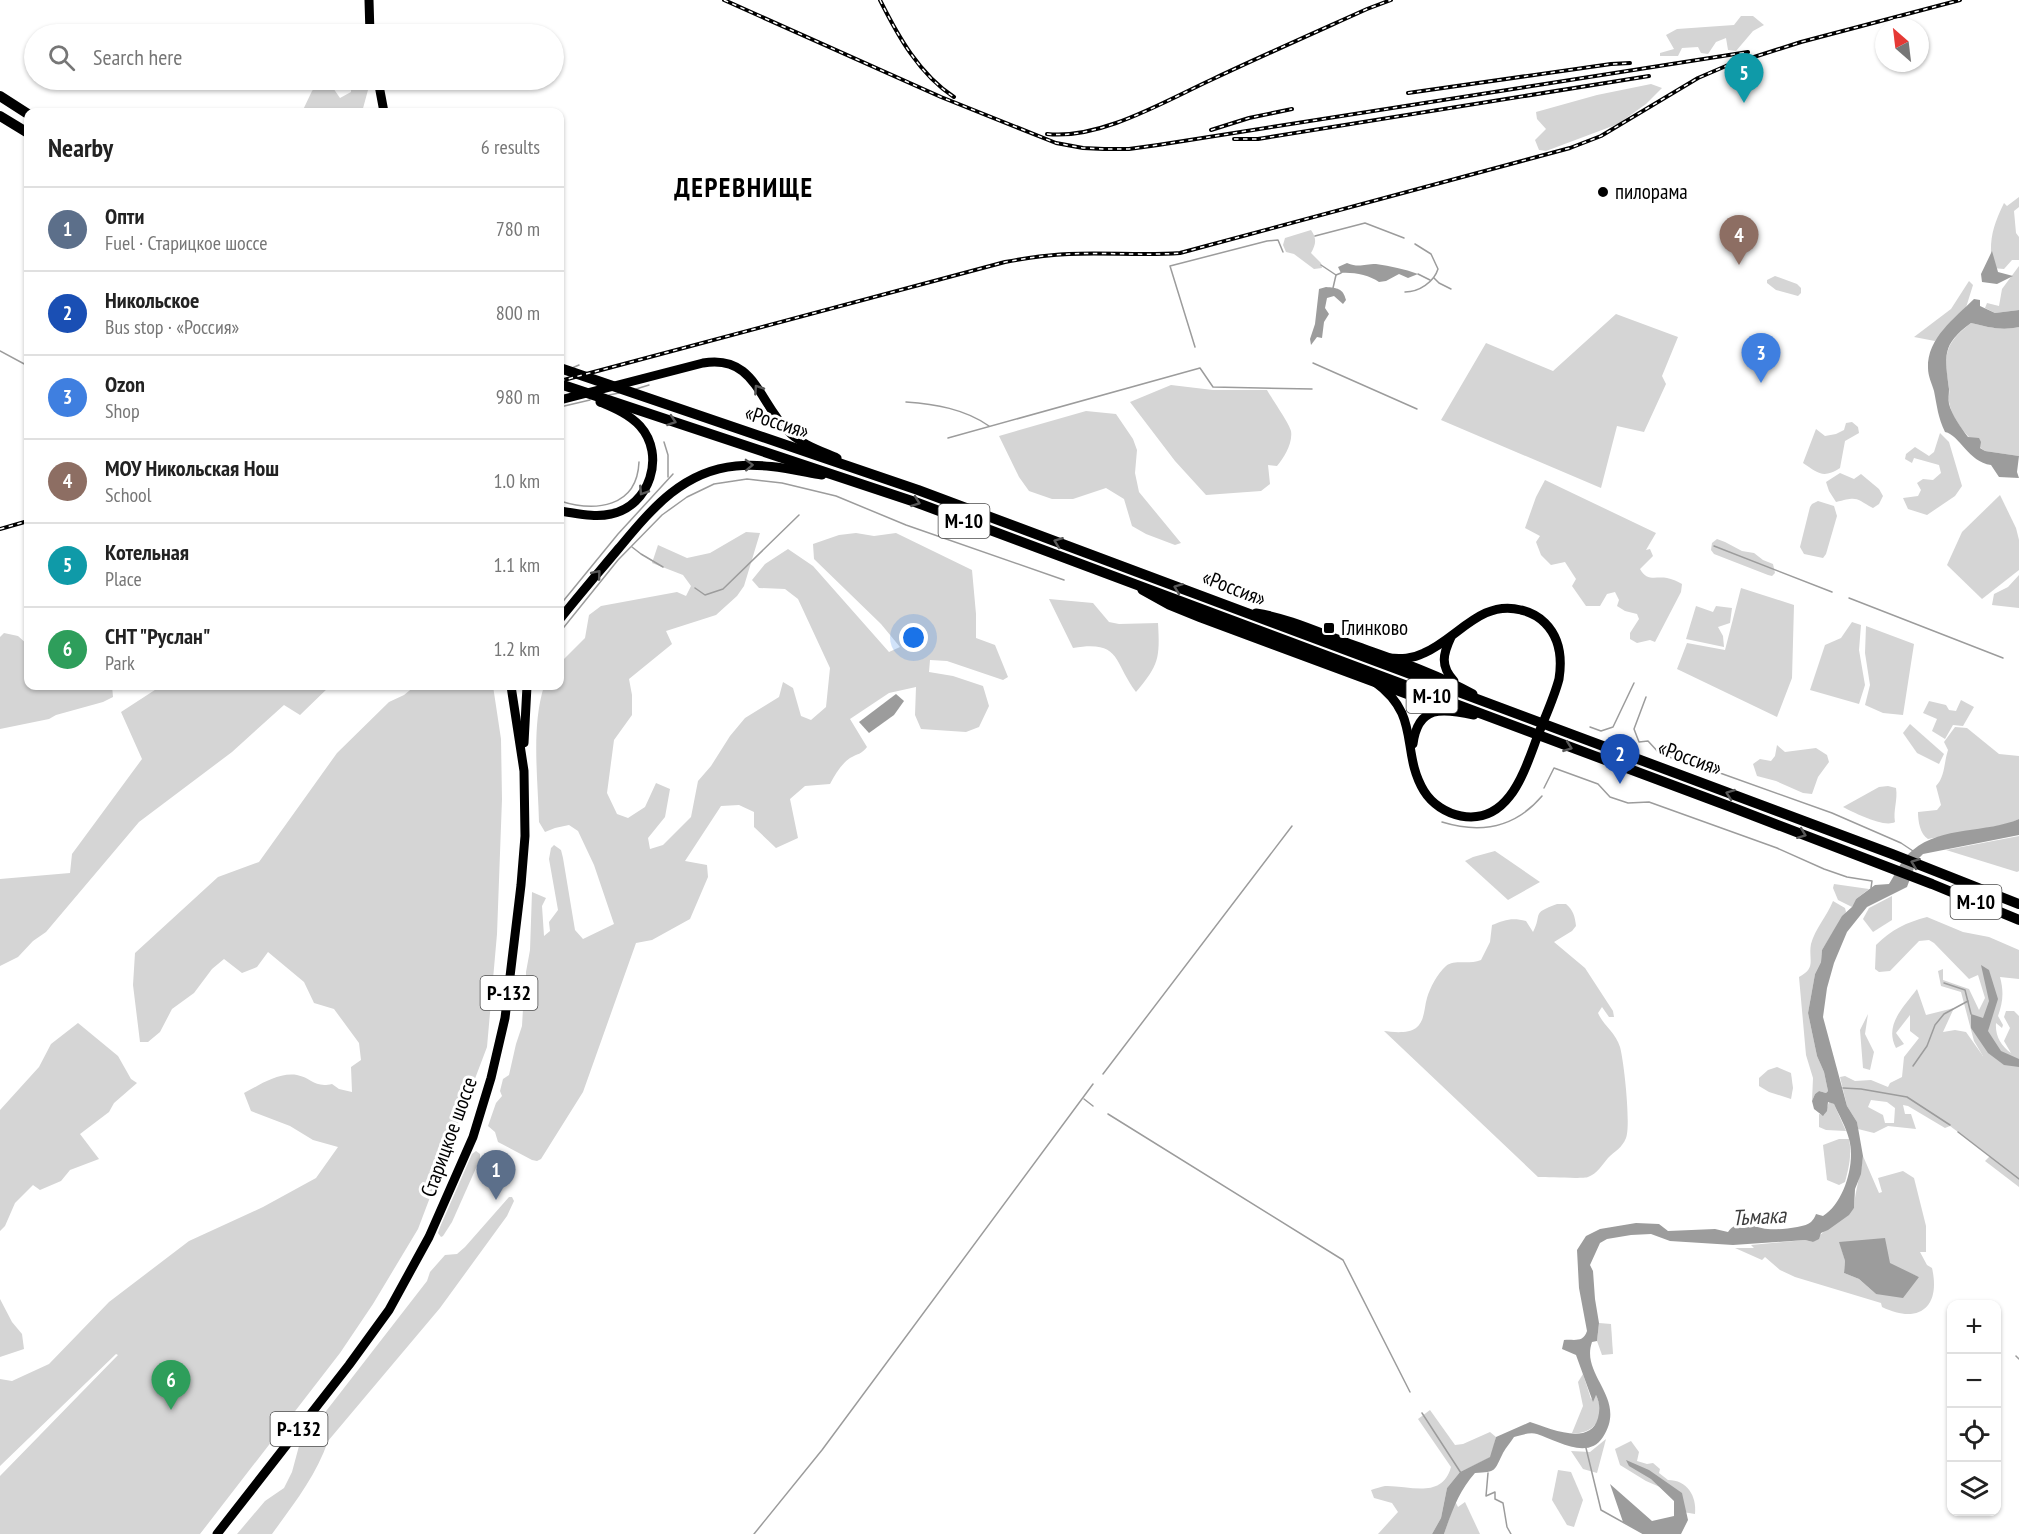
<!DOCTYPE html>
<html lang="en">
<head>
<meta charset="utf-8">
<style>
	:root { --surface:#fff; --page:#f2f2f2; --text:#222; --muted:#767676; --line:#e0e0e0; --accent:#ea580c }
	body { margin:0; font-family:"PT Sans Narrow",sans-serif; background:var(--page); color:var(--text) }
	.controls { position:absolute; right:18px; bottom:18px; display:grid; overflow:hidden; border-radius:12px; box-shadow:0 2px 4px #0004 }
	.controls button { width:54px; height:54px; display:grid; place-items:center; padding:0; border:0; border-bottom:2px solid var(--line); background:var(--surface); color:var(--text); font:30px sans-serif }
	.compass { position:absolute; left:1875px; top:18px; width:54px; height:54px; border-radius:50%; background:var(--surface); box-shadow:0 2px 4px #0004; rotate:332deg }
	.you { position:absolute; left:914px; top:638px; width:21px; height:21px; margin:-15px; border:4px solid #fff; border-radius:50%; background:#1a73e8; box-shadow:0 0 0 9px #1a73e833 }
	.badge { display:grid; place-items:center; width:39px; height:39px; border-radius:50%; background:var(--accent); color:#fff; font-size:20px; font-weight:700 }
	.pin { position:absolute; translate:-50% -50px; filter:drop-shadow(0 2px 3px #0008) }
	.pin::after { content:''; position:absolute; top:32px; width:21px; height:18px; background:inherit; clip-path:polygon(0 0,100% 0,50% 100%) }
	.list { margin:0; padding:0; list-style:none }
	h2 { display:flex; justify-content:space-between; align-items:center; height:78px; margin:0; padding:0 24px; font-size:26px }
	h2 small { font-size:20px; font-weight:400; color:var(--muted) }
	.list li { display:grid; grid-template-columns:39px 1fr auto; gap:18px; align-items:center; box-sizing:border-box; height:84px; padding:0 24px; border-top:2px solid var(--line) }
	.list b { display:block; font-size:22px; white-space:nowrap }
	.list p { margin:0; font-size:20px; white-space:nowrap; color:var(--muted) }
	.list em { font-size:20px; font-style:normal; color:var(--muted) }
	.icon { flex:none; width:33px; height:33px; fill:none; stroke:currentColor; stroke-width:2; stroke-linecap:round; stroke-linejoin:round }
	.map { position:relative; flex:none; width:2019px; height:1534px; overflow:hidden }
	.search { position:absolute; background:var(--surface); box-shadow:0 2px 4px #0004; left:24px; top:24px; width:540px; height:66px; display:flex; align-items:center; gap:15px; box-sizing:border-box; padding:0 21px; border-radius:33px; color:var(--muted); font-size:22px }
	.panel { position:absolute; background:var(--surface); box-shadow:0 2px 4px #0004; left:24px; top:108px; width:540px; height:582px; border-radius:12px }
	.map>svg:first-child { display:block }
</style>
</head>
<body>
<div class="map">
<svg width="2019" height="1534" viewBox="0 0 2019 1534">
	<rect width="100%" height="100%" fill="#fff"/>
	<g fill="#d5d5d5" fill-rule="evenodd">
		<path d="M 1741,16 L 1753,16 L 1764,25 L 1753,31 L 1736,51 L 1728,50 L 1726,38 L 1716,42 L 1708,54 L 1701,53 L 1698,47 L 1682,48 L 1678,56 L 1660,56 L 1660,53 L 1674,49 L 1666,35 L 1677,29 L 1734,25 Z"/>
		<path d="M 321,80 L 333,80 L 331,85 L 340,98 L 351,92 L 351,80 L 367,80 L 368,90 L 362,112 L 302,112 L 312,91 Z"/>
		<path d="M 1651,84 L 1662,88 L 1646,104 L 1618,124 L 1546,151 L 1539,150 L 1535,140 L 1546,129 L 1537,119 L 1536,112 L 1597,95 Z"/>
		<path d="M 2019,197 L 2019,207 L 2014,211 L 2016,233 L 2019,237 L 2019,260 L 2012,260 L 2004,269 L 1992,268 C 1989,240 1992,228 2004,203 L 2007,206 Z"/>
		<path d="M 1311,230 C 1317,239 1316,244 1311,253 L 1321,263 L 1322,268 L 1314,269 L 1294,254 L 1286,252 L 1283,245 L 1285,238 Z"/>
		<path d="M 2019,266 L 2019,310 L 1995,313 L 1985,308 L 1987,303 L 1999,306 L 2002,289 Z"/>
		<path d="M 1775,276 L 1797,284 L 1801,288 L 1801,293 L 1798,296 L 1776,290 L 1767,283 L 1767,280 Z"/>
		<path d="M 1969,281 L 1973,285 L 1964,314 L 1935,341 L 1914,337 L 1951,309 Z"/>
		<path d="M 1616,314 L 1678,337 L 1662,376 L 1666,384 L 1644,432 L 1617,426 L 1601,488 L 1441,420 L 1486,343 L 1553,371 Z"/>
		<path d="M 1971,323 C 1988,327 2001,331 2019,327 L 2019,456 L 1985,451 C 1970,441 1952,420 1949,402 C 1948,398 1950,393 1949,388 C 1944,355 1943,345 1971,323 Z"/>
		<path d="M 1171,385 L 1213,390 L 1267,390 C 1272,399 1289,423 1291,431 C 1293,443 1284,458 1277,466 L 1268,465 L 1270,484 L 1261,491 L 1206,495 L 1175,461 L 1130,402 Z"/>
		<path d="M 1086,411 L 1116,414 L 1133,439 L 1137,450 L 1135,473 L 1139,492 L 1181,543 L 1175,545 L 1146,534 L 1132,526 L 1124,499 L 1106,488 L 1073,499 L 1052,499 L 1029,491 L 1019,477 L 999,436 Z"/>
		<path d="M 1852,422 L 1858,427 L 1859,433 L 1845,441 L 1840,468 C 1823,479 1818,473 1803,463 L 1816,429 L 1825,436 L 1836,434 L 1844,430 L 1846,423 Z"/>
		<path d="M 1940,433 L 1949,442 L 1962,486 L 1955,496 L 1927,515 L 1908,509 L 1903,498 L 1918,496 L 1921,490 L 1917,483 L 1923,479 L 1933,480 L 1941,473 L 1939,465 L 1914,458 L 1912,463 L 1905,459 L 1906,454 L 1915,447 L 1929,456 L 1934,452 Z"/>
		<path d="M 1840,473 L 1854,479 L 1861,474 L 1879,489 L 1883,496 L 1879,504 L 1873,508 C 1855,498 1858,496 1836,502 L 1829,491 L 1826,482 Z"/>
		<path d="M 1545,480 L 1656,533 L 1646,550 L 1650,549 L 1653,556 L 1640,569 C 1647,582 1655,576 1667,578 C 1672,579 1677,581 1682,584 L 1681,592 L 1655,642 L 1650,640 L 1637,643 L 1630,639 L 1630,633 L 1639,619 L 1637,614 L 1625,611 L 1617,606 L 1619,600 L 1615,592 L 1607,594 L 1600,606 L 1586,606 L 1572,586 L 1576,579 L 1565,562 L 1551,565 L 1541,555 L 1536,542 L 1540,536 L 1525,528 L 1536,497 Z"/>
		<path d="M 2000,495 L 2016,528 L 2019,540 L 2019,570 L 1982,599 L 1947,565 L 1962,532 Z"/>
		<path d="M 1818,501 L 1834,506 L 1837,516 L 1826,554 L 1823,558 L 1804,554 L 1800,547 L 1810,507 L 1812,504 Z"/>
		<path d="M 746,532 L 760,533 L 744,586 L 737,596 L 716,615 L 666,631 L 672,644 L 629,679 L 632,695 L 632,715 L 614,740 L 607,793 L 617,814 L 628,818 L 645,807 L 656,783 L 670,789 L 665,817 L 648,838 L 650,849 L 663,845 L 691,817 L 698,781 L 711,766 L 730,736 L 745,718 L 779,697 L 783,682 L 793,688 L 801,716 L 811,720 L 826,707 L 830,668 L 798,599 L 785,589 L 759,588 L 752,580 L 765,564 L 788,549 L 813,566 L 889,652 L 900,647 L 881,624 L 814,559 L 813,544 L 839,535 L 856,533 L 874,536 L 896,533 L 972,570 L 976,614 L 976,638 L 995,645 L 1008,677 L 1003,680 L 947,661 L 930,660 L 929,672 L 953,676 L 983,686 L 989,706 L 979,727 L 966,732 L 921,729 L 915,715 L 916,687 L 889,693 L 850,719 L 867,747 C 862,754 857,754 850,758 C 841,764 835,775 830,784 L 805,786 L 790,799 L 798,838 L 776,848 L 754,827 L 754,812 L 739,805 L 721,806 L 685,861 L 707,865 L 708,877 L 690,919 L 652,940 L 636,943 L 583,1092 L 541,1159 L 537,1161 L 532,1160 L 498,1142 L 495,1132 L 488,1126 L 496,1103 L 502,1096 L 500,1091 L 503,1079 L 509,1075 L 516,1044 L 522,1026 L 524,991 L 526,985 L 526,972 L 530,950 L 532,892 L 546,898 L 542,906 L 544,936 L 550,931 L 549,922 L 558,910 L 549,859 L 551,848 L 554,845 L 561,850 L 563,858 L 575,930 L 583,939 L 614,924 L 594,865 L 578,831 L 569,825 L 555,828 L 545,832 L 539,822 C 538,778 531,728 544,686 L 560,686 L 560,663 L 585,638 L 589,615 L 601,606 L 677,592 L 686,596 L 691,586 L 683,575 L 652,563 L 658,545 L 687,558 L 710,553 Z"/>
		<path d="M 1717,539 L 1725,542 L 1742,551 L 1754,553 L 1763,560 L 1773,564 L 1775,573 L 1772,576 L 1768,575 L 1714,554 L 1711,550 L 1712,543 Z"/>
		<path d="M 2019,575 L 2019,608 L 1992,605 L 1994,594 L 2008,587 Z"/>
		<path d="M 1741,588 L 1794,605 L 1792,678 L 1777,717 L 1677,669 L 1687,643 L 1725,650 Z"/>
		<path d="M 1049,599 L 1093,603 L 1109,622 L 1119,624 L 1158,623 C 1160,658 1159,665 1136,692 C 1113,662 1122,640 1073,648 Z"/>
		<path d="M 1696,606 L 1713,612 L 1716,606 L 1732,608 L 1730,623 L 1718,627 L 1723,636 L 1724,647 L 1686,639 Z"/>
		<path d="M 1852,622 L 1861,625 L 1859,650 L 1865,685 L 1859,704 L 1810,690 L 1825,645 L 1841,638 Z"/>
		<path d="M 1866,626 L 1914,644 L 1903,715 L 1883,713 L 1865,705 L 1870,685 L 1865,653 Z"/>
		<path d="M 4,633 L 18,636 L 28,645 L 28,686 L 112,686 L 113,697 L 103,702 L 56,715 L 49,719 L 0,729 L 0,637 Z"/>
		<path d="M 161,686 L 330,686 L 300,715 L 284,705 L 232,752 L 139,822 L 46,932 L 33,941 L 18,957 L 0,966 L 0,879 L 70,873 L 72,854 L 142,759 L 121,712 Z"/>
		<path d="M 415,686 L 493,686 L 501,739 L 502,799 L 497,934 L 487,1047 L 418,1229 L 373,1304 L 340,1353 L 200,1534 L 0,1534 L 0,1476 L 118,1355 L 116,1354 L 0,1466 L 0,1379 L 12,1381 L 49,1364 L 109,1302 L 189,1241 L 263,1207 L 316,1178 L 338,1147 L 313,1140 L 290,1126 L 251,1111 L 244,1093 C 260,1085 278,1072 297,1075 C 312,1078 314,1088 332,1084 L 339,1089 L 352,1092 L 351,1067 L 361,1060 L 359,1043 L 334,1009 L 314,1003 L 304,982 L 268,952 L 257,967 L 242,973 L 224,959 L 212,969 L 194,993 L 172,1009 L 160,1032 L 148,1042 L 140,1042 L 133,985 L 135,953 L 218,877 L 259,862 L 337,753 L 389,702 L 404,695 Z"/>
		<path d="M 1961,700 L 1974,707 L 1963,726 L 1953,725 L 1945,739 L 1932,731 L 1937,719 L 1923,713 L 1929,701 L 1946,705 L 1949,710 L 1956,711 Z"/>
		<path d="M 1910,724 L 1944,754 L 1939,764 L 1917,753 L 1903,733 Z"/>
		<path d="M 1955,727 L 1967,728 L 1999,754 L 2019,756 L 2019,819 L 2008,824 L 1928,839 C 1920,834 1918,821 1918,812 L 1937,810 L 1941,805 L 1936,786 C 1945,777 1944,762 1948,750 L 1944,742 Z"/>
		<path d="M 1777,745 L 1785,752 L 1816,748 L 1827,755 L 1829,762 L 1818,777 L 1812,794 L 1803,793 L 1776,781 L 1757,776 L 1753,764 L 1760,759 L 1771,761 L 1775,756 Z"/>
		<path d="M 1888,786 L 1896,788 C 1898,800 1893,810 1895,822 C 1884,828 1855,813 1843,807 L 1879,787 Z"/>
		<path d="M 2019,836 L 2019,871 L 2017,872 L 1946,850 Z"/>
		<path d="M 1495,851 L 1540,882 L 1508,900 L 1465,861 L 1473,857 Z"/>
		<path d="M 1834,884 L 1869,889 L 1856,899 L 1852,907 L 1838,900 L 1833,888 Z"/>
		<path d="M 1892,896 L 1892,920 L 1873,932 L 1863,919 L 1869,908 Z"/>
		<path d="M 1833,901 L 1845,908 L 1846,912 L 1822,950 L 1821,962 L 1815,974 L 1808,1013 L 1817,1056 L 1824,1072 L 1828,1091 L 1826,1093 L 1819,1091 L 1815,1094 L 1812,1101 L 1813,1078 L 1806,1055 L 1799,977 C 1817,968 1808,959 1811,944 C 1815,929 1827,916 1833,901 Z"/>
		<path d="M 1557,904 L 1566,904 C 1573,910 1575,916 1576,926 L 1572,931 L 1554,942 L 1585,968 L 1613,1011 L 1614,1017 L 1609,1017 L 1602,1007 L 1598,1013 C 1603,1025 1616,1033 1620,1047 C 1624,1061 1631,1126 1626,1138 C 1622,1148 1615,1151 1608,1158 C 1602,1165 1597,1174 1588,1177 C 1584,1179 1547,1177 1538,1177 L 1384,1031 C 1392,1032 1408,1034 1416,1028 C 1425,1021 1424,1008 1427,998 C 1430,988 1437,974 1446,966 C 1454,959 1469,965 1481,960 L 1490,942 L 1492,925 C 1504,920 1512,917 1526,921 L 1533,932 C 1543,913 1530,914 1557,904 Z"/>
		<path d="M 1927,917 L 1963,932 L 1989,937 L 2019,950 L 2019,979 L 2000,977 C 2004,992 2003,1002 1998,1016 L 2003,1025 L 2002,1028 L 1996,1023 C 1995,1036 2001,1046 2011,1053 L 2004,1041 L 2010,1028 L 2004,1017 L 2006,1011 L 2014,1011 L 2019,1016 L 2019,1187 L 1985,1161 L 1990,1156 L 1950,1126 L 1945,1128 L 1908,1106 L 1903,1105 L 1905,1114 L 1911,1114 L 1916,1129 L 1888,1126 L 1874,1133 L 1858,1129 L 1857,1122 L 1847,1106 L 1840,1077 L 1845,1076 L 1855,1081 L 1871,1080 L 1888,1087 L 1890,1083 L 1902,1077 L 1904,1057 L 1919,1038 L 1910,1031 L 1910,1015 L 1896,1033 L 1904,1044 L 1896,1048 C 1884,1025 1903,1008 1917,989 L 1926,1015 L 1954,1008 L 1943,1032 L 1955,1030 L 1966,1032 L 1983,1056 L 1974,1041 L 1961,992 L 1941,986 L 1938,971 L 1943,969 L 1943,980 L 1969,989 L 1979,1010 L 1985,998 L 1978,975 L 1969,979 L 1934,943 L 1929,940 L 1919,941 L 1890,971 L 1879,972 L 1875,969 L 1876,945 C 1891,930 1907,922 1927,917 ZM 1871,1100 L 1887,1102 L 1895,1108 L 1894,1123 L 1885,1123 L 1883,1115 L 1868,1107 Z"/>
		<path d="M 1868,1014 L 1865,1034 L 1874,1052 L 1870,1070 L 1863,1068 L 1860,1030 Z"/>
		<path d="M 78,1023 L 118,1056 L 131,1079 L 137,1083 L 114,1103 L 109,1112 L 80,1134 L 99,1159 L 70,1170 L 61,1181 L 40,1190 L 33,1185 L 15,1203 L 5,1226 L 0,1231 L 0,1110 L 39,1067 L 51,1044 Z"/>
		<path d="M 1777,1067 L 1791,1073 L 1793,1088 L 1791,1099 L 1769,1092 L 1759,1086 L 1759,1078 L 1768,1070 Z"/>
		<path d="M 1829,1102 L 1834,1104 L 1846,1131 L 1826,1130 L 1819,1127 L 1819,1114 L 1824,1115 Z"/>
		<path d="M 1839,1139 L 1849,1139 C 1852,1154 1849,1167 1845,1182 L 1839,1185 L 1827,1180 L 1823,1145 Z"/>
		<path d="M 476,1151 L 480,1154 L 480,1159 L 452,1222 L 443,1236 L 441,1237 L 438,1233 L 440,1227 L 472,1154 Z"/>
		<path d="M 1863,1156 L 1879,1193 L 1882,1192 L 1878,1178 L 1903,1171 L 1914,1178 L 1926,1226 L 1926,1252 L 1920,1252 L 1927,1265 L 1932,1268 C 1941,1307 1919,1325 1882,1307 L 1881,1303 L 1795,1277 L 1780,1270 L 1765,1257 L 1762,1260 L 1735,1248 L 1754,1248 L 1751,1245 L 1805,1240 L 1813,1242 C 1824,1230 1841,1219 1854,1208 C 1855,1190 1861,1174 1863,1156 ZM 1840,1243 L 1919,1277 L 1876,1294 L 1859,1279 L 1844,1273 L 1845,1261 Z"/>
		<path d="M 509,1197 L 512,1197 L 514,1201 L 507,1216 L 440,1308 L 328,1441 C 316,1476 293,1505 272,1534 L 237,1534 L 265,1501 L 284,1488 L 292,1472 L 299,1446 L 427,1281 L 430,1272 L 445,1255 L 457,1254 L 465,1247 Z"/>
		<path d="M 0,1299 L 12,1322 L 22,1334 L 24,1349 L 0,1357 Z"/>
		<path d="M 1599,1323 L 1611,1324 L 1613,1354 L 1602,1355 L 1597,1341 Z"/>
		<path d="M 1583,1374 L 1591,1399 L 1596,1395 C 1606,1415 1596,1435 1572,1433 L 1583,1406 L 1578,1382 Z"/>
		<path d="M 1430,1410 L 1455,1445 L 1463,1444 L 1490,1432 L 1496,1437 L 1491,1457 L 1460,1472 L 1447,1488 L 1441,1518 L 1432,1534 L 1378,1534 L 1398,1512 L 1392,1503 L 1374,1498 L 1371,1490 C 1376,1488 1381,1487 1385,1486 C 1409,1485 1442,1500 1451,1467 L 1418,1419 Z"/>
		<path d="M 1606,1439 L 1597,1473 L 1583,1469 L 1571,1451 L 1590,1452 Z"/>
		<path d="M 1631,1441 L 1639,1452 L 1637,1461 L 1647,1464 L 1653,1463 L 1660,1469 L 1659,1473 L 1668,1480 C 1687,1480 1697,1496 1695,1514 L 1683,1512 L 1676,1494 L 1646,1481 L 1620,1465 L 1615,1449 Z"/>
		<path d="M 1558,1470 L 1571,1472 L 1583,1500 L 1574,1527 L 1567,1525 L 1552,1500 Z"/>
		<path d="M 1455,1501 L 1458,1507 L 1465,1502 L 1480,1534 L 1444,1534 Z"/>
	</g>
	<g fill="#9c9c9c">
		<path d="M 1992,251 L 1998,272 L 2013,276 L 1997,284 L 1982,282 L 1981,274 Z"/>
		<path d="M 1347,263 C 1359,268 1364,264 1376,264 C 1391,266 1404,269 1418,274 L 1408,278 L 1399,274 L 1386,281 L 1379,282 C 1369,275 1353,272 1341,273 L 1338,267 Z"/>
		<path d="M 1326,287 C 1337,288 1343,288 1346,300 L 1343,304 L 1334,296 L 1327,298 L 1325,308 L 1329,314 L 1324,322 L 1322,338 L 1317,337 L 1311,345 L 1310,339 L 1315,324 L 1319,289 Z"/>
		<path d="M 1974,299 L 1980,300 L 1980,306 L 1995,313 L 2019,310 L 2019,327 C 2001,331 1988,327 1971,323 C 1941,345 1945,356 1949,389 C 1949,394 1948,399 1949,404 C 1952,415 1961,428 1968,437 L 1979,438 L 1981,442 L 1980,448 L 1985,451 L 2019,456 L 2017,472 L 2019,478 L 1999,477 L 1991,465 C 1968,462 1960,435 1945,432 C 1938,418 1937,406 1934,391 C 1932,384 1928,376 1928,368 C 1927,338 1955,318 1974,299 Z"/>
		<path d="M 896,694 L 904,701 L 894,715 L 869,733 L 859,722 Z"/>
		<path d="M 2019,819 L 2019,835 L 1923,854 L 1917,860 L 1907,887 L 1867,907 L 1847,932 L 1834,963 L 1827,988 L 1823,1017 L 1847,1106 L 1857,1122 L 1863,1156 L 1861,1174 L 1855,1189 L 1854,1208 L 1849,1215 L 1828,1230 L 1821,1233 L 1819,1239 L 1813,1242 L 1805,1240 L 1733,1245 L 1670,1241 L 1651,1234 L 1631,1235 L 1607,1239 L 1600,1243 L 1590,1265 L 1593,1271 L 1595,1299 L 1599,1323 L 1597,1341 L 1592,1342 C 1580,1376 1628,1398 1603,1437 C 1588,1461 1556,1440 1537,1434 C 1530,1432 1521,1435 1514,1437 C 1511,1442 1506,1447 1503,1453 C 1494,1471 1497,1472 1475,1473 C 1459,1491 1452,1511 1444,1534 L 1432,1534 L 1441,1518 L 1447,1488 L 1460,1472 L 1490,1457 L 1496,1437 L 1530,1422 C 1549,1428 1590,1447 1598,1418 C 1600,1410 1600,1403 1596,1395 L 1593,1402 L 1576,1355 L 1562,1349 L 1564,1340 C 1575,1339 1583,1343 1587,1331 L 1579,1288 L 1577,1250 L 1586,1236 L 1600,1229 L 1636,1223 L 1659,1224 L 1668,1231 L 1715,1229 L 1728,1232 C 1738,1217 1754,1228 1768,1229 C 1777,1230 1805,1228 1811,1222 C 1813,1220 1815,1217 1816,1214 L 1823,1216 C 1844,1203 1856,1163 1849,1139 C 1846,1127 1839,1115 1834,1104 L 1828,1102 L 1827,1111 L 1823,1116 L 1814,1109 L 1812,1101 L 1815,1094 L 1819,1091 L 1826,1093 L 1828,1091 L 1824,1072 L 1817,1056 L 1808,1013 L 1815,974 L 1821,962 L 1822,950 L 1842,916 L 1852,907 L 1856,899 L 1875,885 L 1889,884 C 1896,873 1902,858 1913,850 C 1941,826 1987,833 2019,819 Z"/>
		<path d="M 1981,965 L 1989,970 L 1998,999 L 1988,1031 L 2001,1051 L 2019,1059 L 2019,1067 L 2004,1065 L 1988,1053 L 1971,1028 L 1971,1014 L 1983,1018 L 1989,1001 Z"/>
		<path d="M 1885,1238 L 1890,1263 L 1919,1277 L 1903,1298 L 1876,1294 L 1859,1279 L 1844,1273 L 1845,1261 L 1839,1242 Z"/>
		<path d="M 1626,1460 L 1649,1470 L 1682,1493 L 1688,1520 L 1681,1534 L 1644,1534 L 1623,1522 L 1610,1484 L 1652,1521 L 1674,1516 L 1674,1501 L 1651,1479 L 1629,1466 Z"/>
	</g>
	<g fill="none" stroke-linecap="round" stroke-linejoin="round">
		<g stroke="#9c9c9c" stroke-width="1.5">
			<path d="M 1315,236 L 1365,223 L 1404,238"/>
			<path d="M 1321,265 L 1336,275 L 1341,273"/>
			<path d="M 1418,274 L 1430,280"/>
			<path d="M 1434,278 L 1439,283 L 1451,289"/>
			<path d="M 1333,288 L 1336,275"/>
			<path d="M 1405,292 C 1419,292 1434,282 1438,269 L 1431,254 L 1415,244"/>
			<path d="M 1195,347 L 1170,266 L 1267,241 L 1278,240 L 1283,252"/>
			<path d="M 0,351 L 28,366"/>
			<path d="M 1313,363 L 1417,409"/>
			<path d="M 572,368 L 579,365"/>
			<path d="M 636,389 L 649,385"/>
			<path d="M 609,395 L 619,393"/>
			<path d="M 906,402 C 935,404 965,409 989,426"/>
			<path d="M 560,407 L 590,400"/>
			<path d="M 948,438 L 1200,368 L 1213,387 L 1312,389"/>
			<path d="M 664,442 L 668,455 L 668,477"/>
			<path d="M 560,501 C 595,512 637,508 639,462"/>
			<path d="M 1714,546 L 1832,592"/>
			<path d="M 632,547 L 641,554 L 663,567"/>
			<path d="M 695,588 L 705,595 L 723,589 L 799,515"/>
			<path d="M 1849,598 L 2003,658"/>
			<path d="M 560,605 L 618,534 L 673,474"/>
			<path d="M 560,632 L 618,560 L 662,515 L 687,497 L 714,484 L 747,479 L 782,483 L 836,496 L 906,525 L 1064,580"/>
			<path d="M 1646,697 L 1634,729 L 1639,742 L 1648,741 L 1660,754 L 1678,760 L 1687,757 L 1714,767 L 1720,773 L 1832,813 L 1901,843 L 1913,851"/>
			<path d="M 1590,727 L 1601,731 L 1613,727 L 1634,683"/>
			<path d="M 1544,788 L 1554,768 L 1598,784 L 1610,797 L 1628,803 L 1649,802 L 1777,848 L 1824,869 L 1847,877 L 1872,881 L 1871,888"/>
			<path d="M 1442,822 C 1481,834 1515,828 1542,796"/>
			<path d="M 1944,983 L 1965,990 L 1971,1014"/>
			<path d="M 1913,1066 L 1927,1046 L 1935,1025 L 1944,1014 L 1968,1001"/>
			<path d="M 1103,1074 L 1292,826"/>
			<path d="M 1843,1088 L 1861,1089 L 1907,1097 L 1950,1125"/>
			<path d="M 1084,1099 L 1093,1106"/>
			<path d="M 1108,1114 L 1343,1260 L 1410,1392"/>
			<path d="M 1958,1132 L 2019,1179"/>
			<path d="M 2016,1356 L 2019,1359"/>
			<path d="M 1422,1413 L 1461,1473"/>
			<path d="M 1586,1448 L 1601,1510 L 1644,1534"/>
			<path d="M 1488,1473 L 1486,1496 L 1495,1492 L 1495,1499 L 1503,1503 L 1507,1527 L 1511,1534"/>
			<path d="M 754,1534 L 822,1450 L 1093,1084"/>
		</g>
		<g stroke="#000" stroke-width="9">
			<path d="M 369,0 L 370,34"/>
			<path d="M 378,80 L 384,112"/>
			<path d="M 560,400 L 703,363 C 755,354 759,403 788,431 C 800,444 821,451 837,458"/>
			<path d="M 560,511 C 576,513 594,518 611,514 C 650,506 666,455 640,426 C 629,414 614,408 600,402"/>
			<path d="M 1142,590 L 1169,605 L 1201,618 L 1449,710"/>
			<path d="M 1256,613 C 1288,618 1318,632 1348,643 C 1390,658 1434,672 1473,694"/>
			<path d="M 560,619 C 579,595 599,572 619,548 C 651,510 682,471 736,466 C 765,463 793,470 822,475"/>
			<path d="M 1451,637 C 1443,654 1440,666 1454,681"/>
			<path d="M 1375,682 C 1422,716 1400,751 1424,791 C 1432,804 1446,813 1461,816 C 1510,825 1525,769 1538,735 C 1545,717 1554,698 1559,679 C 1562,660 1560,638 1545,623 C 1539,617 1530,612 1521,610 C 1481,599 1457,639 1424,653 C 1412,659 1401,659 1388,658"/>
			<path d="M 524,743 L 527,686"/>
			<path d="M 1413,744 C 1418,705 1442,708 1474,715"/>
			<path d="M 217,1534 L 349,1365 L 389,1310 L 429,1237 L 473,1137 L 491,1078 L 505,1018 L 521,885 L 525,836 L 524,771 L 511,686"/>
		</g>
		<g stroke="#000" stroke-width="10">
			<path d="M 0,96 L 28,114"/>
			<path d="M 0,116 L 28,133"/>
			<path d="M 560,368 L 918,490 L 1892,854 L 2019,904"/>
			<path d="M 560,384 L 915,502 L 1731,807 L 1932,884 L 2019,920"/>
		</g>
		<defs>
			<g id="rail">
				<path d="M 724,0 L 941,97 L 1056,143 L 1083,148 L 1104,149 L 1129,149 L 1158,145 L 1748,52"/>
				<path d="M 880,0 C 898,36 919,74 954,97"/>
				<path d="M 1408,93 L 1611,64 L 1630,63"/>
				<path d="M 1211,130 L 1249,118 L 1292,109"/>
				<path d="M 1047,134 C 1100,140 1165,101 1213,79 C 1264,55 1316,32 1367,9 L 1391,0"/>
				<path d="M 1234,139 L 1258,139 L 1649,76"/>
				<path d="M 560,381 L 1005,262 C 1026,258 1047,255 1069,254 C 1106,252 1143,256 1180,253 L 1570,148 L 1601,136 L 1698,78 L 1726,66 L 1801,42 L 1960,0"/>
				<path d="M 0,529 L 28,521"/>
			</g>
		</defs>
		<use href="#rail" stroke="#000" stroke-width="4"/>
		<use href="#rail" stroke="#fff" stroke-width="1.5" stroke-dasharray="4.5" stroke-linecap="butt"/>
	</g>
	<defs><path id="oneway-chevron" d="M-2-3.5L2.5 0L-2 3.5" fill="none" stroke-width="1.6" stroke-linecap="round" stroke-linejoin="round" transform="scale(1.5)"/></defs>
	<g stroke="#595959">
		<use href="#oneway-chevron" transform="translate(758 389) rotate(-124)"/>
		<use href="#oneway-chevron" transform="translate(672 421) rotate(19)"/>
		<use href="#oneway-chevron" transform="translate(749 465) rotate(-2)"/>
		<use href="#oneway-chevron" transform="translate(643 491) rotate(123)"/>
		<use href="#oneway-chevron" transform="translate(916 502) rotate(20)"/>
		<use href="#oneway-chevron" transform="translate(1058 542) rotate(-159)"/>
		<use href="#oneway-chevron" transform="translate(597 574) rotate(-50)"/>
		<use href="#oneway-chevron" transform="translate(1178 588) rotate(-159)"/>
		<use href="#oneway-chevron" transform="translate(1568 747) rotate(20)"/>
		<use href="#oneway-chevron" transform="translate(1730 794) rotate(-160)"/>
		<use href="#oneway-chevron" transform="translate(1802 834) rotate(21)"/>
		<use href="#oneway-chevron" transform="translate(1915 863) rotate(-159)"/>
	</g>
	<g fill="#000" stroke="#fff" stroke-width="2">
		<circle cx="1603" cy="192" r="6"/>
		<rect x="1323" y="622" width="12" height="12" rx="3"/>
	</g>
	<g text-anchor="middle" stroke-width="6" stroke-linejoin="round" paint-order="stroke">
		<g fill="#fff" stroke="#4c4c4c" stroke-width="1.5">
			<rect x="938.5" y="504" width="51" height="34" rx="4.5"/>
			<rect x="1406.5" y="679" width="51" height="34" rx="4.5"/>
			<rect x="1950.5" y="885" width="51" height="34" rx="4.5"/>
			<rect x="480.5" y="976" width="57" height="34" rx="4.5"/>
			<rect x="270.5" y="1412" width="57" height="34" rx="4.5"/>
		</g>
		<g font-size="20" font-weight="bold" fill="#000">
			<text x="964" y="528">М-10</text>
			<text x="1432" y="703">М-10</text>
			<text x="1976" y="909">М-10</text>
			<text x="509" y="1000">Р-132</text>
			<text x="299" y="1436">Р-132</text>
		</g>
		<g font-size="21" fill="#000" stroke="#fff" text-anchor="start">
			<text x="1615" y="199">пилорама</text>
			<text x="1341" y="635">Глинково</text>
		</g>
		<g font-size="21" fill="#000" stroke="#fff">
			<text transform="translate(777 422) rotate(18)" y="7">«Россия»</text>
			<text transform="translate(1234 588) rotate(21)" y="7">«Россия»</text>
			<text transform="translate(1690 758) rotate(20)" y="7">«Россия»</text>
			<text transform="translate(449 1137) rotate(-70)" y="7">Старицкое шоссе</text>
		</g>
		<g font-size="22" font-style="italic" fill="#3d3d3d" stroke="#fff">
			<text transform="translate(1759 1216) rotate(-3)" y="8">Тьмака</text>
		</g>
		<g font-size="27" font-weight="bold" letter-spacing="1.5" fill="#000" stroke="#fff">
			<text x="744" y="197">ДЕРЕВНИЩЕ</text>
		</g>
	</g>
</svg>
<div class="controls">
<button>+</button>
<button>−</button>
<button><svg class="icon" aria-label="locate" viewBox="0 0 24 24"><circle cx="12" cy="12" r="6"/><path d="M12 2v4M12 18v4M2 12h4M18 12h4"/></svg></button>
<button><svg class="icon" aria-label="layers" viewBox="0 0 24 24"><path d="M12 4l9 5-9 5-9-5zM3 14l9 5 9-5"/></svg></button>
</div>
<svg class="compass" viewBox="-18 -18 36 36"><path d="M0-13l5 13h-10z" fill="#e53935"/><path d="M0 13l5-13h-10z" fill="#767676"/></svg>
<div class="you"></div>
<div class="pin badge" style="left:496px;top:1200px;background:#5c6f8a">1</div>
<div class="pin badge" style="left:1620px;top:784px;background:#1a4fb4">2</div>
<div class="pin badge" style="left:1761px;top:383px;background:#3f7fe0">3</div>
<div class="pin badge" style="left:1739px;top:265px;background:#8d6e63">4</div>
<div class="pin badge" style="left:1744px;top:103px;background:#0f9aa8">5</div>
<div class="pin badge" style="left:171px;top:1410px;background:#2e9e5b">6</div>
<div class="search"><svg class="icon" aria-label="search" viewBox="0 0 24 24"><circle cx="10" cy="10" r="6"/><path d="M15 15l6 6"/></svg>Search here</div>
<section class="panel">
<h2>Nearby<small>6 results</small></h2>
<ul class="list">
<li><span class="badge" style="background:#5c6f8a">1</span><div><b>Опти</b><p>Fuel · Старицкое шоссе</p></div><em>780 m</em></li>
<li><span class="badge" style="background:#1a4fb4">2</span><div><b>Никольское</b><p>Bus stop · «Россия»</p></div><em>800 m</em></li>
<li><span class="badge" style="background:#3f7fe0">3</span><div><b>Ozon</b><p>Shop</p></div><em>980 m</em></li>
<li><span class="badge" style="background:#8d6e63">4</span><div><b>МОУ Никольская Нош</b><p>School</p></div><em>1.0 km</em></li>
<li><span class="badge" style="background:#0f9aa8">5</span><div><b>Котельная</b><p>Place</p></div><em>1.1 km</em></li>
<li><span class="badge" style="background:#2e9e5b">6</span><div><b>СНТ &quot;Руслан&quot;</b><p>Park</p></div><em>1.2 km</em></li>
</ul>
</section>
</div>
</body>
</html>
